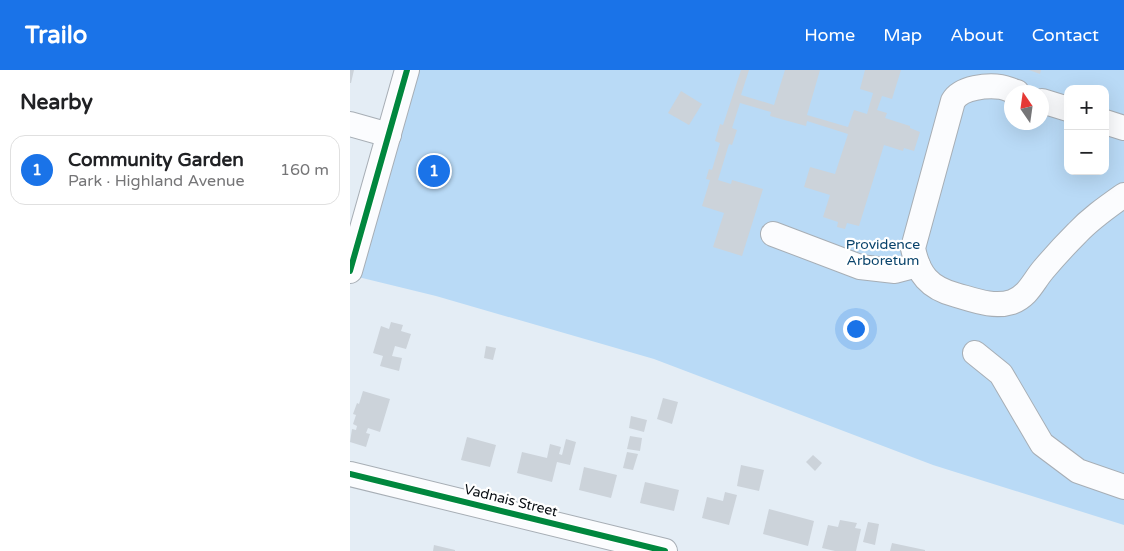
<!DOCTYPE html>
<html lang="en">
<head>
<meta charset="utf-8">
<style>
	:root { --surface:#fff; --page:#f6f6f6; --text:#202124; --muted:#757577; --line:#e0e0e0; --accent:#1a73e8 }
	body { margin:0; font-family:"Varela Round",sans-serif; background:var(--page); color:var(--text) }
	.controls { position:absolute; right:15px; top:15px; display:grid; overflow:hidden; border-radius:10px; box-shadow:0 5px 20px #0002 }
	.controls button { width:45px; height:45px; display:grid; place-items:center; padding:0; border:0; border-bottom:1px solid var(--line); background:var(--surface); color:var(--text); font:25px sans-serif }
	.compass { position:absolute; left:654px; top:15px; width:45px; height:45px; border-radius:50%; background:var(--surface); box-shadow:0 5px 20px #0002; rotate:347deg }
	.you { position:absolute; left:505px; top:258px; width:18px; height:18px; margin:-12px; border:4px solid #fff; border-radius:50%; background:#1a73e8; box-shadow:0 0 0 8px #1a73e833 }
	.badge { display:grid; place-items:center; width:32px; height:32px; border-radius:50%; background:var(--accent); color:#fff; font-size:16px; font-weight:700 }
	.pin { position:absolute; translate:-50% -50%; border:2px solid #fff; box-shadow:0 1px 5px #0006 }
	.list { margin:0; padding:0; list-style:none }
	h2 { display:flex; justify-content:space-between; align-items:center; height:65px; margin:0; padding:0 20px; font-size:21px }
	h2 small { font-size:16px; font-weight:400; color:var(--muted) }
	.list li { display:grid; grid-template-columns:32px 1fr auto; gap:15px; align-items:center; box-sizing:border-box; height:70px; margin:0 10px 10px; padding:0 10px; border:1px solid var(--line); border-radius:15px }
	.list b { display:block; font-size:19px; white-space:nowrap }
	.list p { margin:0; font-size:16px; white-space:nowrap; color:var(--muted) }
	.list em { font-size:16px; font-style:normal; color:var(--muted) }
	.map { position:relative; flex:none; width:774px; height:481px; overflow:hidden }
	header { display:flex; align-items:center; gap:30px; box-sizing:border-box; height:70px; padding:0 25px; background:var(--accent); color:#fff }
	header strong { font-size:24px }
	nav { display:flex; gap:28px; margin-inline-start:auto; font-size:18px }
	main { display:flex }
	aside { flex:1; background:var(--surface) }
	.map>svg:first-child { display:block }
</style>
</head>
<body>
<header>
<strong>Trailo</strong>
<nav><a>Home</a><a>Map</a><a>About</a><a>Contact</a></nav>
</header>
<main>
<aside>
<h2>Nearby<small></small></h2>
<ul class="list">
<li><span class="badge">1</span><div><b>Community Garden</b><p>Park · Highland Avenue</p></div><em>160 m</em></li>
</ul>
</aside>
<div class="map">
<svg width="774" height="481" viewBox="0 0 774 481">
	<rect width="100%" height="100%" fill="#e4edf5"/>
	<path fill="#b9daf6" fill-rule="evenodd" d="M 57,0 L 774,0 L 774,455 L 583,395 L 304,289 L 86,226 L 0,205 ZM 718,19 L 755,19 L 755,101 L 718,101 ZM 662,22 L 692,22 L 692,52 L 662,52 Z"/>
	<g fill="#ccd3da">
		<path d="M 0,0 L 4,0 L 1,13 L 0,13 Z"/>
		<path d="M 391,0 L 399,0 L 391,25 L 424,35 L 435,0 L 470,0 L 457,45 L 498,57 L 504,40 L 517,44 L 523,23 L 510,19 L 515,0 L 551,0 L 542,29 L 532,26 L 527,40 L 537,43 L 535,48 L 560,56 L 560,58 L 570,62 L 564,81 L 554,78 L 553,81 L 534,75 L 509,156 L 497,153 L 495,159 L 487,157 L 488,152 L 473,147 L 480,125 L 454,117 L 460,97 L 485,104 L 498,64 L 457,51 L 456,56 L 420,46 L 421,42 L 390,33 L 382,58 L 387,60 L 382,75 L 379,74 L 368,110 L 381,114 L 382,110 L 413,119 L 392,186 L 363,177 L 374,143 L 352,136 L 360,110 L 356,109 L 359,99 L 362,100 L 370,73 L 365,71 L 370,54 L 373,55 Z"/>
		<path d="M 679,0 L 691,0 L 690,4 Z"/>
		<path d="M 331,21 L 352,34 L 339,55 L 318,43 Z"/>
		<path d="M 41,252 L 53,255 L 51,261 L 61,264 L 56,279 L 45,276 L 42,286 L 52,288 L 49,301 L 30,296 L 33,286 L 23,283 L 31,256 L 39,259 Z"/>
		<path d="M 136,276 L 146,278 L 143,290 L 134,288 Z"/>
		<path d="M 13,321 L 40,329 L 30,362 L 18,358 L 16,363 L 20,364 L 16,377 L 0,372 L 2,359 L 6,360 L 7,356 L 3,354 L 6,345 L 3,344 L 7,333 L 9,334 Z"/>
		<path d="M 313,328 L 328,332 L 322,354 L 307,349 Z"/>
		<path d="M 281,346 L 297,350 L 294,362 L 279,358 Z"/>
		<path d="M 280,366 L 292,368 L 290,381 L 277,379 Z"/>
		<path d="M 117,367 L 146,375 L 140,397 L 111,390 Z"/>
		<path d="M 216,369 L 226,372 L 220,395 L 207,392 L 202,412 L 167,403 L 172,382 L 197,388 L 200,374 L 211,377 L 209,384 L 212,385 Z"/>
		<path d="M 277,382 L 288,384 L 283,400 L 273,398 Z"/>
		<path d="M 463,385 L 472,393 L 465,401 L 456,392 Z"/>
		<path d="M 391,395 L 414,400 L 409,421 L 387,416 Z"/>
		<path d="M 234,397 L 267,405 L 261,428 L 229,420 Z"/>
		<path d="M 295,412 L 329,420 L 324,441 L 290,433 Z"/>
		<path d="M 375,422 L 387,425 L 379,455 L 352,448 L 357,427 L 373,431 Z"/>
		<path d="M 419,439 L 464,451 L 458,476 L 413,464 Z"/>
		<path d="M 490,450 L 507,453 L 505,458 L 511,459 L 506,481 L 485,481 L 472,478 L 478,455 L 488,457 Z"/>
		<path d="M 518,452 L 529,454 L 525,475 L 513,472 Z"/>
		<path d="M 542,473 L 575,480 L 575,481 L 540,481 Z"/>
		<path d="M 84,475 L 105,480 L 105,481 L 83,481 Z"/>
	</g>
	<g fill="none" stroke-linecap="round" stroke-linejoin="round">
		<defs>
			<g id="minor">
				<path d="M 667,22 C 662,21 657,18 651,17 C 638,15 611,17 603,31 L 563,178 C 568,204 579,218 606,225 C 624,230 643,238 662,232 C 678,226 683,212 693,200 C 704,187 715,175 727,163 C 741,148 757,137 774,125"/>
				<path d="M 692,31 L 718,39"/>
				<path d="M 755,52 L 774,58"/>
				<path d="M 0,54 L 39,65"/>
				<path d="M 423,164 L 510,197 L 545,201 L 568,195"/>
				<path d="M 0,201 L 57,0"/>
				<path d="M 625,283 L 651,304 L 692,374 L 728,401 L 774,417"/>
				<path d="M 0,404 L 315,481"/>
			</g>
		</defs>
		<use href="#minor" stroke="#a7aeb5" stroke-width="26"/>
		<use href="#minor" stroke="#fbfcfe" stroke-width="24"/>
		<defs>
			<g id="cycleway">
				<path d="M 0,201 L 57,0"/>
				<path d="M 0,404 L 315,481"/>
			</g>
		</defs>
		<use href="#cycleway" stroke="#fff" stroke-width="9"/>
		<use href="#cycleway" stroke="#00873e" stroke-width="6"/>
	</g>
	<g text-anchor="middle" stroke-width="4.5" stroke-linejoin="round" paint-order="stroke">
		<g font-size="14" fill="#09436b" stroke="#fff">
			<text x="533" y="179">Providence<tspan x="533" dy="16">Arboretum</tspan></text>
		</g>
		<g font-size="14" fill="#080d12" stroke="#fff">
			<text transform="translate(161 430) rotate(14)" y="5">Vadnais Street</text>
		</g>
	</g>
</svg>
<div class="controls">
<button>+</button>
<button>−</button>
</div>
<svg class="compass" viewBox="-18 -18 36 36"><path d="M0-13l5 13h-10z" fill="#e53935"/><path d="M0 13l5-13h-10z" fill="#757577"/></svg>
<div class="you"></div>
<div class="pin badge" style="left:84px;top:101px">1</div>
</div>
</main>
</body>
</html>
